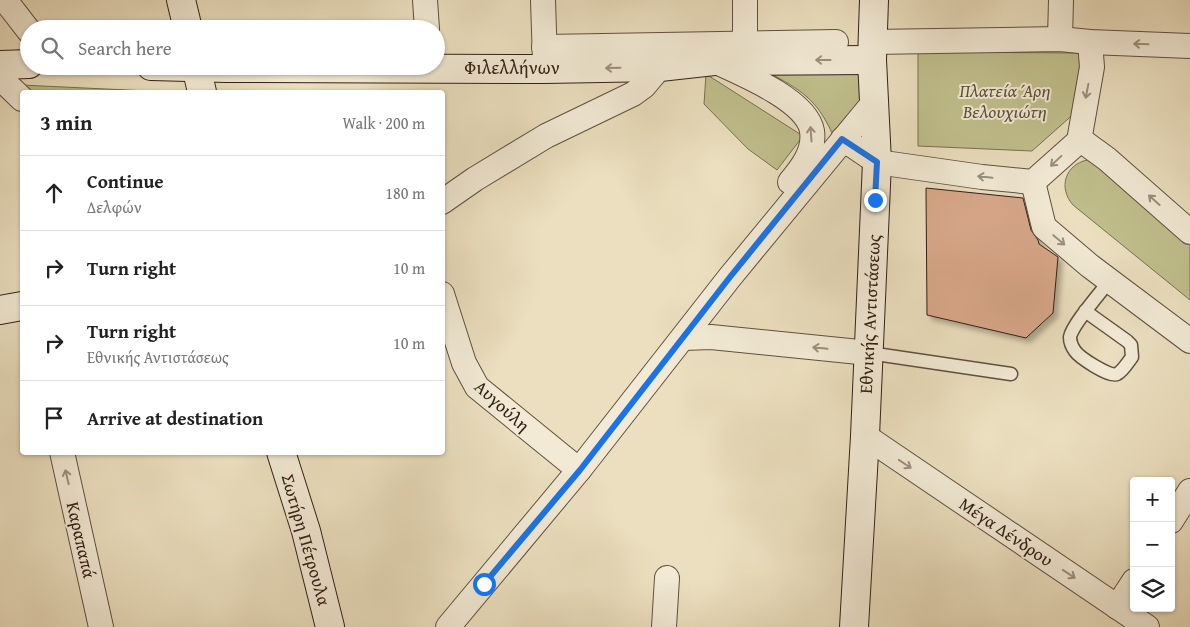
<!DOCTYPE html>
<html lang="en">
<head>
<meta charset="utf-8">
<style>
	:root { --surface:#fff; --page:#f2f2f2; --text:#222; --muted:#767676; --line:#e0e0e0 }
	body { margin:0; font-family:"Gentium Book Plus",serif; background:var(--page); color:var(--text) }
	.controls { position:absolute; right:15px; bottom:15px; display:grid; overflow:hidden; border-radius:5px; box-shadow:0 1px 4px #0004 }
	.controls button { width:45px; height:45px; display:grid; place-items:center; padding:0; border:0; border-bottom:1px solid var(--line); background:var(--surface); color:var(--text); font:25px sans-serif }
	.stop { position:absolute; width:15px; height:15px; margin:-11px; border:4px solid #1a73e8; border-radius:50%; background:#fff }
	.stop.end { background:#1a73e8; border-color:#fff; box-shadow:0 1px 5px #0008 }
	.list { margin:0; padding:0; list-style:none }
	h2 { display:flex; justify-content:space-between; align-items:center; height:65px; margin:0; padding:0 20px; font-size:21px }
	h2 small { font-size:16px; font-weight:400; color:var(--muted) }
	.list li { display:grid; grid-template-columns:32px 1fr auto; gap:15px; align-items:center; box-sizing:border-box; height:75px; padding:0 20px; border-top:1px solid var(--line) }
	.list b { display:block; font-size:19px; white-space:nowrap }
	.list p { margin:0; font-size:16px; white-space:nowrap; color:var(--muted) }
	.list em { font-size:16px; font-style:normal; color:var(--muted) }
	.icon { flex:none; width:28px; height:28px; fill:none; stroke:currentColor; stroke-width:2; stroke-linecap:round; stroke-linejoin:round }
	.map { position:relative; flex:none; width:1190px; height:627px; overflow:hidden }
	.search { position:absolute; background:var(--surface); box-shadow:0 1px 4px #0004; left:20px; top:20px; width:425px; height:55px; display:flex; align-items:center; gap:12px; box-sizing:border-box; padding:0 18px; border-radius:28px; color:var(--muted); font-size:19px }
	.panel { position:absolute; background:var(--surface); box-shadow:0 1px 4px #0004; left:20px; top:90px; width:425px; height:365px; border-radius:5px }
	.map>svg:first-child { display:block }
</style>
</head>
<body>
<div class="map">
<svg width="1190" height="627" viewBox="0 0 1190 627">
	<defs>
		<filter id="shadow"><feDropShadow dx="4.5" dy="4.5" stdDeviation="2.5" flood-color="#0004"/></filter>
	</defs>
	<rect width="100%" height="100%" fill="#ebdfbf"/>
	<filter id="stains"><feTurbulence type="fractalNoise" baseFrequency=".004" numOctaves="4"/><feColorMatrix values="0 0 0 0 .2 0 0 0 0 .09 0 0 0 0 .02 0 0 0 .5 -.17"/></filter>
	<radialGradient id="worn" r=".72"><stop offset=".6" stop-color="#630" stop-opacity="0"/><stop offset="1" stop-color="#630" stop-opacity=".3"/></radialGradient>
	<g fill="#c0bf8c" stroke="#797051">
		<path d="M 918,52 L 1079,53 L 1084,55 L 1077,111 L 1032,151 L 918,146 Z"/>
		<path d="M 862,66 L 862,98 L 832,133 C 816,98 800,90 768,72 Z"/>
		<path d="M 706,74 L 803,136 L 777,170 L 748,149 L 704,104 Z"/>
		<path d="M 21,85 L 169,92 L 29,92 Z"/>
		<path d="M 1087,160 L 1093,160 L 1190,241 L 1190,300 L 1073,205 C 1058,188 1065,165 1087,160 Z"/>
	</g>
	<path fill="#d8a78a" stroke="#322016" filter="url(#shadow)" d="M 926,188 L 1023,198 L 1031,230 L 1038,240 L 1039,244 L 1058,257 L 1053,313 L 1026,338 L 927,315 Z"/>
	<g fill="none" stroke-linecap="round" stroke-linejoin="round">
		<defs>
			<g id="lane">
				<path d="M 1085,311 L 1127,341 L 1131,345 L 1132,357 C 1128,362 1123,371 1117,374 C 1110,378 1079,357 1075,351 C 1072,347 1070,342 1070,337 C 1072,325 1101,292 1110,280"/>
				<path d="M 869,353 L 1011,374"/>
			</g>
			<g id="street">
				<path d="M 5,0 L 29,31"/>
				<path d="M 425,0 L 427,29"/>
				<path d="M 543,0 L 545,62"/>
				<path d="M 745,0 L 745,44"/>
				<path d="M 1060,39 L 1061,0"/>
				<path d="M 872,42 L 1060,39 L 1090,42 L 1190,46"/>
				<path d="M 544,47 L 836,42"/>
				<path d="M 714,61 C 740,73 807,100 812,131 C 815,151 802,168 790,182"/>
				<path d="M 0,78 L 22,99"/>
				<path d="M 843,139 L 877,162 L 982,177 L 1033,182 L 1079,141"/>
				<path d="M 1079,141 L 1085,143 L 1107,159 L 1190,232"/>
				<path d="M 1079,141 L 1092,67 L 1090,42"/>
				<path d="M 1033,182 L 1044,227 L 1090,266 L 1190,341"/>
				<path d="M 442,202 L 475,179 L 546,136 L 633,94 L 644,86 L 660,67"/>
				<path d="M 442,294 L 464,363 L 477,387 L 579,470"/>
				<path d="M 684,338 L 711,337 L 869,353"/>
				<path d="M 865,436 L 1147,627"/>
				<path d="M 62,452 L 101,627"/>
				<path d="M 1171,521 L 1190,491"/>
				<path d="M 1117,607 L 1134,581"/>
				<path d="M 448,627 L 579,470 L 730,277 L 875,101"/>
				<path d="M 664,627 L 667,578"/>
			</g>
			<g id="secondary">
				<path d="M 181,0 L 188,29"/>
				<path d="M 0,65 L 29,64"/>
				<path d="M 151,66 L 226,68 L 545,69 L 660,67 L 714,61 L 872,60"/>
				<path d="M 196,66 L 202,92"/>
				<path d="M 0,310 L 22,306"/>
				<path d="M 281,452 L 306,531 L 330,627"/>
				<path d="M 854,627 L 865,436 L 877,162 L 872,60 L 874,0"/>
			</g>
		</defs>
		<use href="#lane" stroke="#605040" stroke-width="15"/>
		<use href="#street" stroke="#605040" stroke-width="26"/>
		<use href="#secondary" stroke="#322016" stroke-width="30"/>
		<use href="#lane" stroke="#f2ead5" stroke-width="12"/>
		<use href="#street" stroke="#f2ead5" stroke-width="24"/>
		<use href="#secondary" stroke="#f2ead5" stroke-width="28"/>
	</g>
	<defs><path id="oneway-shaft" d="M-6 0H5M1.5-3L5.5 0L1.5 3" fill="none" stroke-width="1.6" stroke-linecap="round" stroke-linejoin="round" transform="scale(1.25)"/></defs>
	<g stroke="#9c8f7f">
		<use href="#oneway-shaft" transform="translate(1141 44) rotate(-178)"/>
		<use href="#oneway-shaft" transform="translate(823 60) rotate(180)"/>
		<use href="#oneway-shaft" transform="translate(613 68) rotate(179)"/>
		<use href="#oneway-shaft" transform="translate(1087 91) rotate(101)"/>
		<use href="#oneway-shaft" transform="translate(811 134) rotate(-94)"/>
		<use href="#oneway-shaft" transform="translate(1056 161) rotate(137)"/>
		<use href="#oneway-shaft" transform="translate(985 177) rotate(-174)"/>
		<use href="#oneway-shaft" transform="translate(1154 200) rotate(-138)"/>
		<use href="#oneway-shaft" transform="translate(1059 240) rotate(40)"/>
		<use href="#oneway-shaft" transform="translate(820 348) rotate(-174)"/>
		<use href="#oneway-shaft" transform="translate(905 464) rotate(34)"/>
		<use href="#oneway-shaft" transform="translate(67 477) rotate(-103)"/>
		<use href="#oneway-shaft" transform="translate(1069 574) rotate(34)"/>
	</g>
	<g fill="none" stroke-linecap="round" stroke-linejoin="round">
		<path stroke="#1a73e8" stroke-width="6" d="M 484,584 L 580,470 L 730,277 L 842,139 L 877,162 L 875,200"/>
	</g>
	<g text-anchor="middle" stroke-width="4" stroke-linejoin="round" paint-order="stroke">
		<g font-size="18" fill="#322016" stroke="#f2ead5">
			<text x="512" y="74">Φιλελλήνων</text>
			<text transform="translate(870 314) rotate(-87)" y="6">Εθνικής Αντιστάσεως</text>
			<text transform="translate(502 406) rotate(42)" y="6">Αυγούλη</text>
			<text transform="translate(1006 532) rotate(34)" y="6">Μέγα Δένδρου</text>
			<text transform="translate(81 540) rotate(77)" y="6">Καραπαπά</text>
			<text transform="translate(306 540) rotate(74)" y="6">Σωτήρη Πέτρουλα</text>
		</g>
		<g font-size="18" font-style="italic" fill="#5d5039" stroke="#f2ead5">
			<text x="1005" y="97">Πλατεία Άρη<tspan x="1005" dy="21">Βελουχιώτη</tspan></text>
		</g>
	</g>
	<rect width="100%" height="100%" filter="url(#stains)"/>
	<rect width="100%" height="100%" fill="url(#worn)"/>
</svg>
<div class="controls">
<button>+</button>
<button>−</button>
<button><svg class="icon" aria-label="layers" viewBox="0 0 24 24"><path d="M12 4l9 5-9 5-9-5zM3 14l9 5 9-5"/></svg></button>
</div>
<div class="stop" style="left:484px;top:584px"></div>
<div class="stop end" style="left:875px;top:200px"></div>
<div class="search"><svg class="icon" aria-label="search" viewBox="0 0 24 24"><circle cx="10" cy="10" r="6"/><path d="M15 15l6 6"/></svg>Search here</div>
<section class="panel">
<h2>3 min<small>Walk · 200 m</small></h2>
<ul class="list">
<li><svg class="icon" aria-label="ahead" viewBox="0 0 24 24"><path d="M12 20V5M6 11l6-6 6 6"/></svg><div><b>Continue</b><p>Δελφών</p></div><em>180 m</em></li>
<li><svg class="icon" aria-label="right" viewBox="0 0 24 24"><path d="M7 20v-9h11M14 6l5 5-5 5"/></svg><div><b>Turn right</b></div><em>10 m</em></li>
<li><svg class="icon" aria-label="right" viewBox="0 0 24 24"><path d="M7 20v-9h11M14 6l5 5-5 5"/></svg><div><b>Turn right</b><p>Εθνικής Αντιστάσεως</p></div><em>10 m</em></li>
<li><svg class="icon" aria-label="arrive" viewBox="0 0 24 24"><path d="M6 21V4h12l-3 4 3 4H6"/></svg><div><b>Arrive at destination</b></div></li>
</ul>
</section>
</div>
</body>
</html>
